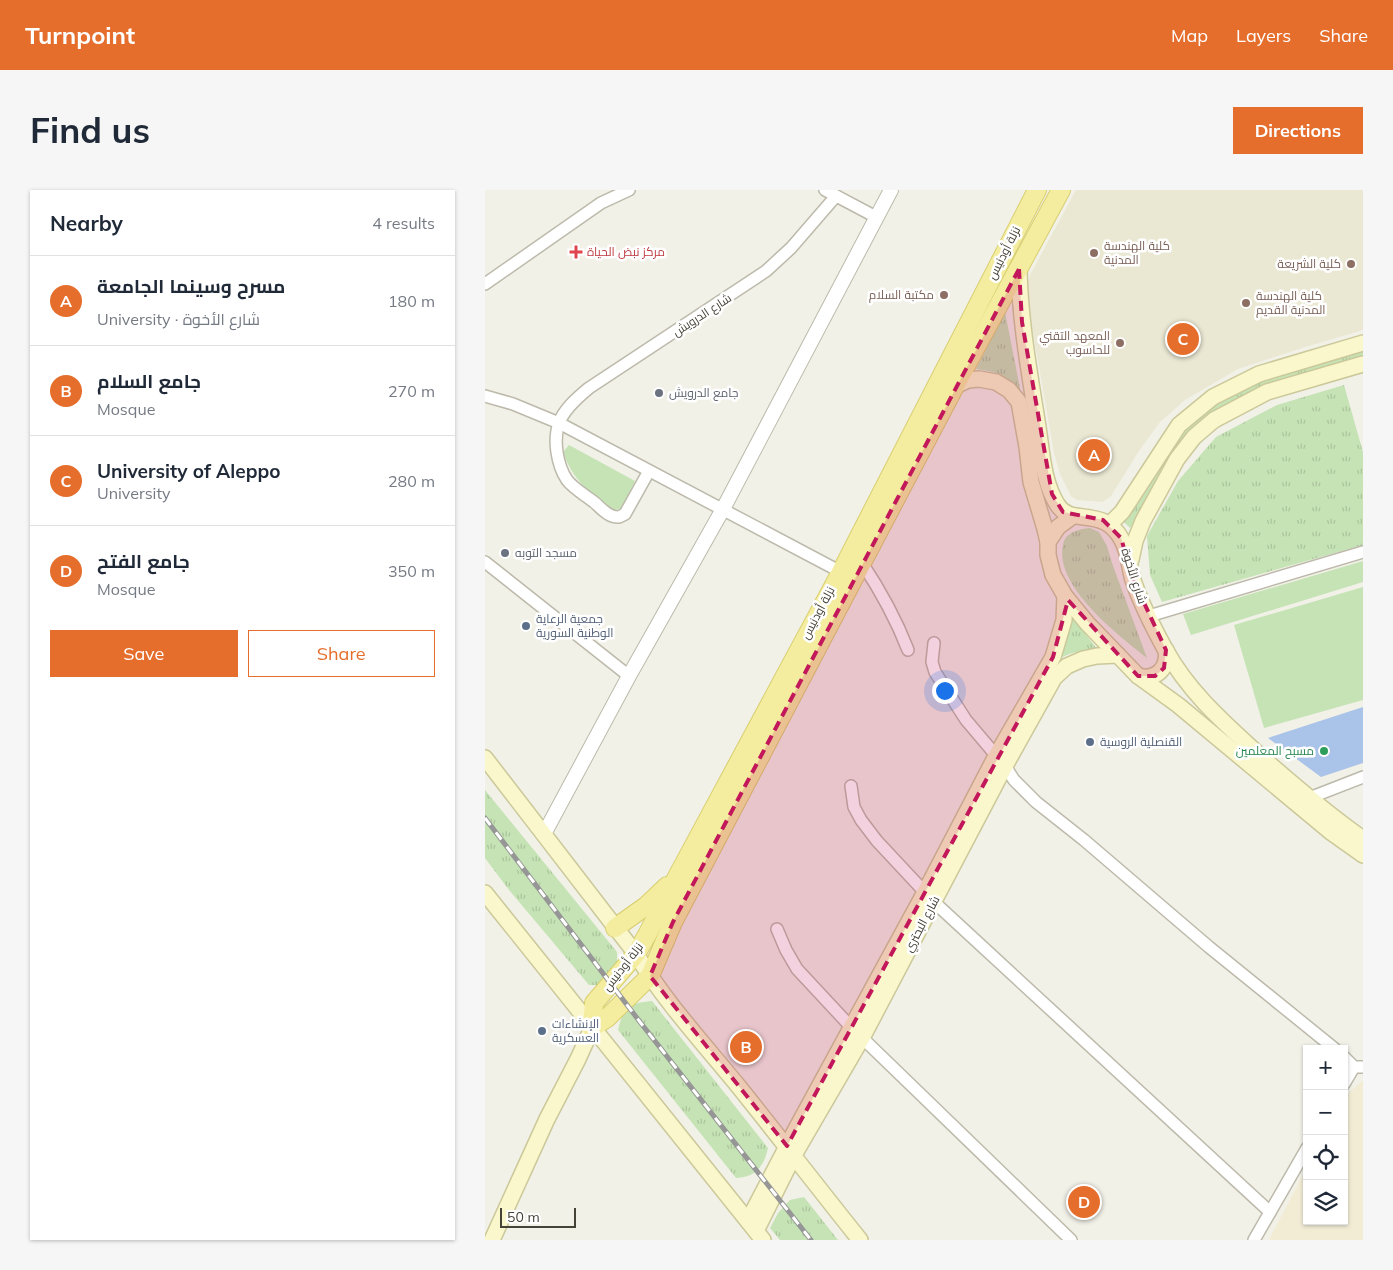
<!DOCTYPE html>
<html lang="en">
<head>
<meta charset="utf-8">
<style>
	:root { --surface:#fff; --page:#f6f6f7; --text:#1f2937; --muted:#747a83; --line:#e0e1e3; --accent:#e56e2c }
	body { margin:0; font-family:Mulish,Cairo,sans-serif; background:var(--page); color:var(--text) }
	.controls { position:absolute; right:15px; bottom:15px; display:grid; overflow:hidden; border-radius:0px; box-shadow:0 1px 4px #0004 }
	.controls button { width:45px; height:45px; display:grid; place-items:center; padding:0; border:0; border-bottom:1px solid var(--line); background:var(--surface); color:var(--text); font:25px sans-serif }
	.scale { position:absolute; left:15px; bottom:12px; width:76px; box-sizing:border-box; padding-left:5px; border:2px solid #454237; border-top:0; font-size:14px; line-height:18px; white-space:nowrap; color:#454237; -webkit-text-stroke:4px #fff; paint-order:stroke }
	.you { position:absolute; left:459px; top:500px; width:18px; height:18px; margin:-12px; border:4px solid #fff; border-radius:50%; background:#1a73e8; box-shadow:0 0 0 8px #1a73e833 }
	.badge { display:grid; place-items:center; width:32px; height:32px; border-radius:50%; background:var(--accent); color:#fff; font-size:16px; font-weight:700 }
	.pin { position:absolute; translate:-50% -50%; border:2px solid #fff; box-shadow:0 1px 5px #0006 }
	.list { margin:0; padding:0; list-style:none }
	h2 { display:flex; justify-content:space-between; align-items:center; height:65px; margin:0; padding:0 20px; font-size:21px }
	h2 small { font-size:16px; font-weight:400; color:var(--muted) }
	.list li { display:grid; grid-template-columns:32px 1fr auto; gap:15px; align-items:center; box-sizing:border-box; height:90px; padding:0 20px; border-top:1px solid var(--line) }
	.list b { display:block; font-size:19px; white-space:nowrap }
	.list p { margin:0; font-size:16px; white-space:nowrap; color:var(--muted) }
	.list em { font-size:16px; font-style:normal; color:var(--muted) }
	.actions { display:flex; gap:10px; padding:15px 20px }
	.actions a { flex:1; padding:11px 0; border:1px solid var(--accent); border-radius:0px; text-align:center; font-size:18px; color:var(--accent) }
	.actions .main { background:var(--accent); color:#fff }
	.icon { flex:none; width:28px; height:28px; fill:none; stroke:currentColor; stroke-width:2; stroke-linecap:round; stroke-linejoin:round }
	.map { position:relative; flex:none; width:878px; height:1050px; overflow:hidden; border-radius:0px }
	header { display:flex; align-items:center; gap:30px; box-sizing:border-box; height:70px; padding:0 25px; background:var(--accent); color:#fff }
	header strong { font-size:24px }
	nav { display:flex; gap:28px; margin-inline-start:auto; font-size:18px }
	.intro { display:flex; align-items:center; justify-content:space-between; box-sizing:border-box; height:120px; padding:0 30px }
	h1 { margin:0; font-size:35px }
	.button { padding:12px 22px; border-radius:0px; background:var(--accent); color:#fff; font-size:18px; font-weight:700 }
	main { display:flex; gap:30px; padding:0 30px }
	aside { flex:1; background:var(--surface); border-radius:0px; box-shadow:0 1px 4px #0004 }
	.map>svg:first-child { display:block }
</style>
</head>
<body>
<header>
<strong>Turnpoint</strong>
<nav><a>Map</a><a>Layers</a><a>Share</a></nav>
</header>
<div class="intro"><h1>Find us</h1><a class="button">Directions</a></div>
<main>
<aside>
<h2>Nearby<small>4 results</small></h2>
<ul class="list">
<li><span class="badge">A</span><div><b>مسرح وسينما الجامعة</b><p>University · شارع الأخوة</p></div><em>180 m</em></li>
<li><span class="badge">B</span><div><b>جامع السلام</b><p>Mosque</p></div><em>270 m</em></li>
<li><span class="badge">C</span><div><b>University of Aleppo</b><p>University</p></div><em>280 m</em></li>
<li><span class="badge">D</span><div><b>جامع الفتح</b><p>Mosque</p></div><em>350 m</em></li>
</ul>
<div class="actions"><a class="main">Save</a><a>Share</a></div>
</aside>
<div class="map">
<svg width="878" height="1050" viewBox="0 0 878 1050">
	<defs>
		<pattern id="grass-tufts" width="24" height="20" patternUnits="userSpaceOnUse" patternTransform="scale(1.25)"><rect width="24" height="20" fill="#c5e3b5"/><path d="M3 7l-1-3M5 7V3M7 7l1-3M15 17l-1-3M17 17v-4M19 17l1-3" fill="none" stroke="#abc49c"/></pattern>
	</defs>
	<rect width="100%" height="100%" fill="#f2f1e8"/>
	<path fill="#f2ecd5" d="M 878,890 L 878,1050 L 784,1050 L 822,977 L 822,1031 L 859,1031 L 859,907 Z"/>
	<path fill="#eae8d3" d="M 591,0 L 878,0 L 878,140 L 817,158 L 753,179 L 700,210 L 675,232 L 654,261 L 626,306 L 618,312 L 592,310 L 586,306 L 575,284 L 569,263 L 542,108 L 542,95 L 546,83 Z"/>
	<g fill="url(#grass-tufts)">
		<path d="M 520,122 L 536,203 C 523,185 512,182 491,179 Z"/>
		<path d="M 878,161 L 878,170 L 770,202 L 689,266 L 645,338 L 639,332 L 692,247 L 722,219 L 755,200 L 789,186 Z"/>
		<path d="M 859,195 L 878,262 L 878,355 L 677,412 L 665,385 L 662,346 L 693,291 L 731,247 L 792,215 Z"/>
		<path d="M 605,338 L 614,342 L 622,356 L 627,373 L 662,468 C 633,445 569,396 578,355 C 580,342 594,339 605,338 Z"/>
		<path d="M 585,424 L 616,464 C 592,460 589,461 568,472 Z"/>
		<path d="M 0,600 L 132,762 L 132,774 L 114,795 L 104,795 L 24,700 L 0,668 Z"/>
		<path d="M 167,811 L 283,958 C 279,976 271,987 251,988 L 133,840 C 138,817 145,813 167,811 Z"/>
		<path d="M 319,1007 L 353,1050 L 295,1050 L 285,1038 L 293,1023 L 305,1010 Z"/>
	</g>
	<g fill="#c5e3b5">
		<path d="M 84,255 L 150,291 L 137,318 L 127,321 C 104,301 88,291 78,262 Z"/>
		<path d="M 878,371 L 878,392 L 706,445 L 698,424 Z"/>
		<path d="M 878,397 L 878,510 L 779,538 L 749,435 Z"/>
	</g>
	<path fill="#aac3e9" d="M 878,517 L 878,573 L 836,587 L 783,548 Z"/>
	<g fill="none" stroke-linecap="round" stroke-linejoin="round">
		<defs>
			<g id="minor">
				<path d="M 340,0 L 391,27"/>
				<path d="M 0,94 L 116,13 L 144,0"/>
				<path d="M 0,206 L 28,214 L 74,233 L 356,382"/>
				<path d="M 164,281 L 140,324 L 134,327 C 124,328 116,318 109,312 C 100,305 88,298 82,290 C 72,275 68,250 74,233 C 79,219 93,207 104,198 L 281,81 L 306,58 L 351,6"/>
				<path d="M 0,372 L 144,486"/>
				<path d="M 377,373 C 395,400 411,429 423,460"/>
				<path d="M 664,426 L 878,362"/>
				<path d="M 449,453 L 447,472 L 450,482 L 481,530 L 520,576 L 529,590 L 551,612 L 599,650 L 724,757 L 850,859"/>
				<path d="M 366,596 L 369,617 L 376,630 L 392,651 L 449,712 L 785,1022"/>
				<path d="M 819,610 L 878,587"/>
				<path d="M 292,739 L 301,760 L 312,779 L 366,837 L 586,1050"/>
				<path d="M 859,867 L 869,877 L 878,877"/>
				<path d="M 859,894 L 869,877"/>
				<path d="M 769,1050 L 822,958"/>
			</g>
			<path id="tertiary" d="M 59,644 L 144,486 L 238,319 L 406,0"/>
			<g id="secondary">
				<path d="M 534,79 C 535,133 545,185 553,237 C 557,262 558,292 572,314 C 586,338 618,314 637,350 C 644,363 644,376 648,390 C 656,414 668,437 680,459 C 703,501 737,531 772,563 C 806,593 841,623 878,649"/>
				<path d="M 470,196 L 483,190 L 494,189 L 511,192 L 524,200 L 534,212 L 542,257 L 546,292 L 560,339 L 563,352 L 563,365 L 568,385 L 580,406 L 602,433 L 653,486 L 693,515 L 847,643 L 878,665"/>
				<path d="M 625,334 L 637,322 L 694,235 L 728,207 L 774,184 L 878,153"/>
				<path d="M 563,352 L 573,337 L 588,326"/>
				<path d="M 646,370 L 650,351 L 658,331 L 692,269 L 709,247 L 729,230 L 782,202 L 878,174"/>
				<path d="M 653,486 C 671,491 684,478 681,460"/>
				<path d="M 0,568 L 151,764 C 180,812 219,854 254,897 C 295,948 334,999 375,1050"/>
				<path d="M 0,703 L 278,1050"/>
				<path d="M 263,1031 L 310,941 L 440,702 L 511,566 L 568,467 L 579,430 L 580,406"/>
				<path d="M 271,1041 L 309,965 L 377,848 L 520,576 L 569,488 L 582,476 L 598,469 L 612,466 L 633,465"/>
				<path d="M 7,1050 L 62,929 L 93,869 L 107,838"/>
			</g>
			<g id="primary">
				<path d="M 130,738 L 161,716 L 182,696"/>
				<path d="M 107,838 L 122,828 L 165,786 L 188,732 L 470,196 L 576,0"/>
				<path d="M 107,838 L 109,813 L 151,764 L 162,745 L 193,685 L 356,382 L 552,0"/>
			</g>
		</defs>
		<use href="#minor" stroke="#bdbaab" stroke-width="14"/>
		<use href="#tertiary" stroke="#bdbaab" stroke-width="16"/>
		<use href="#secondary" stroke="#cbc89a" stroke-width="18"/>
		<use href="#primary" stroke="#d8ce70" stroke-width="20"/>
		<use href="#minor" stroke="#fff" stroke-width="11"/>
		<use href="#tertiary" stroke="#fff" stroke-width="14"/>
		<use href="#secondary" stroke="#f9f7cb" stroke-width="15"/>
		<use href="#primary" stroke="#f4ed9f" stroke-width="18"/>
		<defs>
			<path id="rail" d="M 0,628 L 155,832 L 326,1050"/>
		</defs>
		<use href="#rail" stroke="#969696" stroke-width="5"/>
		<use href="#rail" stroke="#fff" stroke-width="3" stroke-dasharray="9" stroke-linecap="butt"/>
	</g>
	<path fill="#c2185b" fill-opacity="0.2" stroke="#c2185b" stroke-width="4" stroke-dasharray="10 6" stroke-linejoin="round" d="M 534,79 L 537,132 L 567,304 L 578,322 L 618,330 L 636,348 L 648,389 L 681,460 L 679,478 L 670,486 L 653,486 L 583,410 L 568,467 L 302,956 L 165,786 L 188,732 Z"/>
	<path fill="#e0444e" stroke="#fff" stroke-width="2" d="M88.5 54.5h5v5h5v5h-5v5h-5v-5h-5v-5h5z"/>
	<g fill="#8d6e63" stroke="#fff" stroke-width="2">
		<circle cx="609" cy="63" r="5"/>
		<circle cx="866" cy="74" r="5"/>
		<circle cx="459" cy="105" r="5"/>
		<circle cx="761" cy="113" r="5"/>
		<circle cx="635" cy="153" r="5"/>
	</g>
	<g fill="#6b7280" stroke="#fff" stroke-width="2">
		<circle cx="174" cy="203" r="5"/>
		<circle cx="20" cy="363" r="5"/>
	</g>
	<g fill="#5c6f8a" stroke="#fff" stroke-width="2">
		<circle cx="41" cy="436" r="5"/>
		<circle cx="605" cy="552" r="5"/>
		<circle cx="57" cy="841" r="5"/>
	</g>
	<circle fill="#2e9e5b" stroke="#fff" stroke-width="2" cx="839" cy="561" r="5"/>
	<g text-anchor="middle" stroke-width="5" stroke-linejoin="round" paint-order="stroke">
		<g font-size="12" fill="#785e54" stroke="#fff" text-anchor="end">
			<text x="619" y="60" text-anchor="start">كلية الهندسة<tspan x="619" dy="14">المدنية</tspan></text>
			<text x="856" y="78">كلية الشريعة</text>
			<text x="449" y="109">مكتبة السلام</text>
			<text x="771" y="110" text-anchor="start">كلية الهندسة<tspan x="771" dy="14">المدنية القديم</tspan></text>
			<text x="625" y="150">المعهد التقني<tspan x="625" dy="14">للحاسوب</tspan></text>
		</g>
		<g font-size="12" fill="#be3a42" stroke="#fff" text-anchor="start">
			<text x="102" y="66">مركز نبض الحياة</text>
		</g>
		<g font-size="12" fill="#454237" stroke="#fff">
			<text transform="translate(519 63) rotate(-63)" y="4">نزلة أودنيس</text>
			<text transform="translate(217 125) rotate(-33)" y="4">شارع الدرويش</text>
			<text transform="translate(649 386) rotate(72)" y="4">شارع الأخوة</text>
			<text transform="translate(333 423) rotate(-62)" y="4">نزلة أودنيس</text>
			<text transform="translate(437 734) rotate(-62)" y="4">شارع البحتري</text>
			<text transform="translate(138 777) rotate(-52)" y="4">نزلة أودنيس</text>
		</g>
		<g font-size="12" fill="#5b616d" stroke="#fff" text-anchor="start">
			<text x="184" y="207">جامع الدرويش</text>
			<text x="30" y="367">مسجد التوبه</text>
		</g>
		<g font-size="12" fill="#4e5e75" stroke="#fff" text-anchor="start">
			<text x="51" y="433">جمعية الرعاية<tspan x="51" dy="14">الوطنية السورية</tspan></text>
			<text x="615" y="556">القنصلية الروسية</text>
			<text x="67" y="838">الإنشاءات<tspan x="67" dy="14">العسكرية</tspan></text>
		</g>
		<g font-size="12" fill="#27864d" stroke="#fff" text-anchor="end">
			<text x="829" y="565">مسبح المعلمين</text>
		</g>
	</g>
</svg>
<div class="controls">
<button>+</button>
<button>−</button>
<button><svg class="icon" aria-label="locate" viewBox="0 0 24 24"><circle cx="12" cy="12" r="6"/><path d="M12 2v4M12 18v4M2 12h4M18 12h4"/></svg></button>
<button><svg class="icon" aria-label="layers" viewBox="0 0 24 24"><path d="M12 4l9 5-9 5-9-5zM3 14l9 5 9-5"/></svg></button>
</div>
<div class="scale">50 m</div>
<div class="you"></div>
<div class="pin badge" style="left:609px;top:265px">A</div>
<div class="pin badge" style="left:261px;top:857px">B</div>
<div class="pin badge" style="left:698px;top:149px">C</div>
<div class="pin badge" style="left:599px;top:1012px">D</div>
</div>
</main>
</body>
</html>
